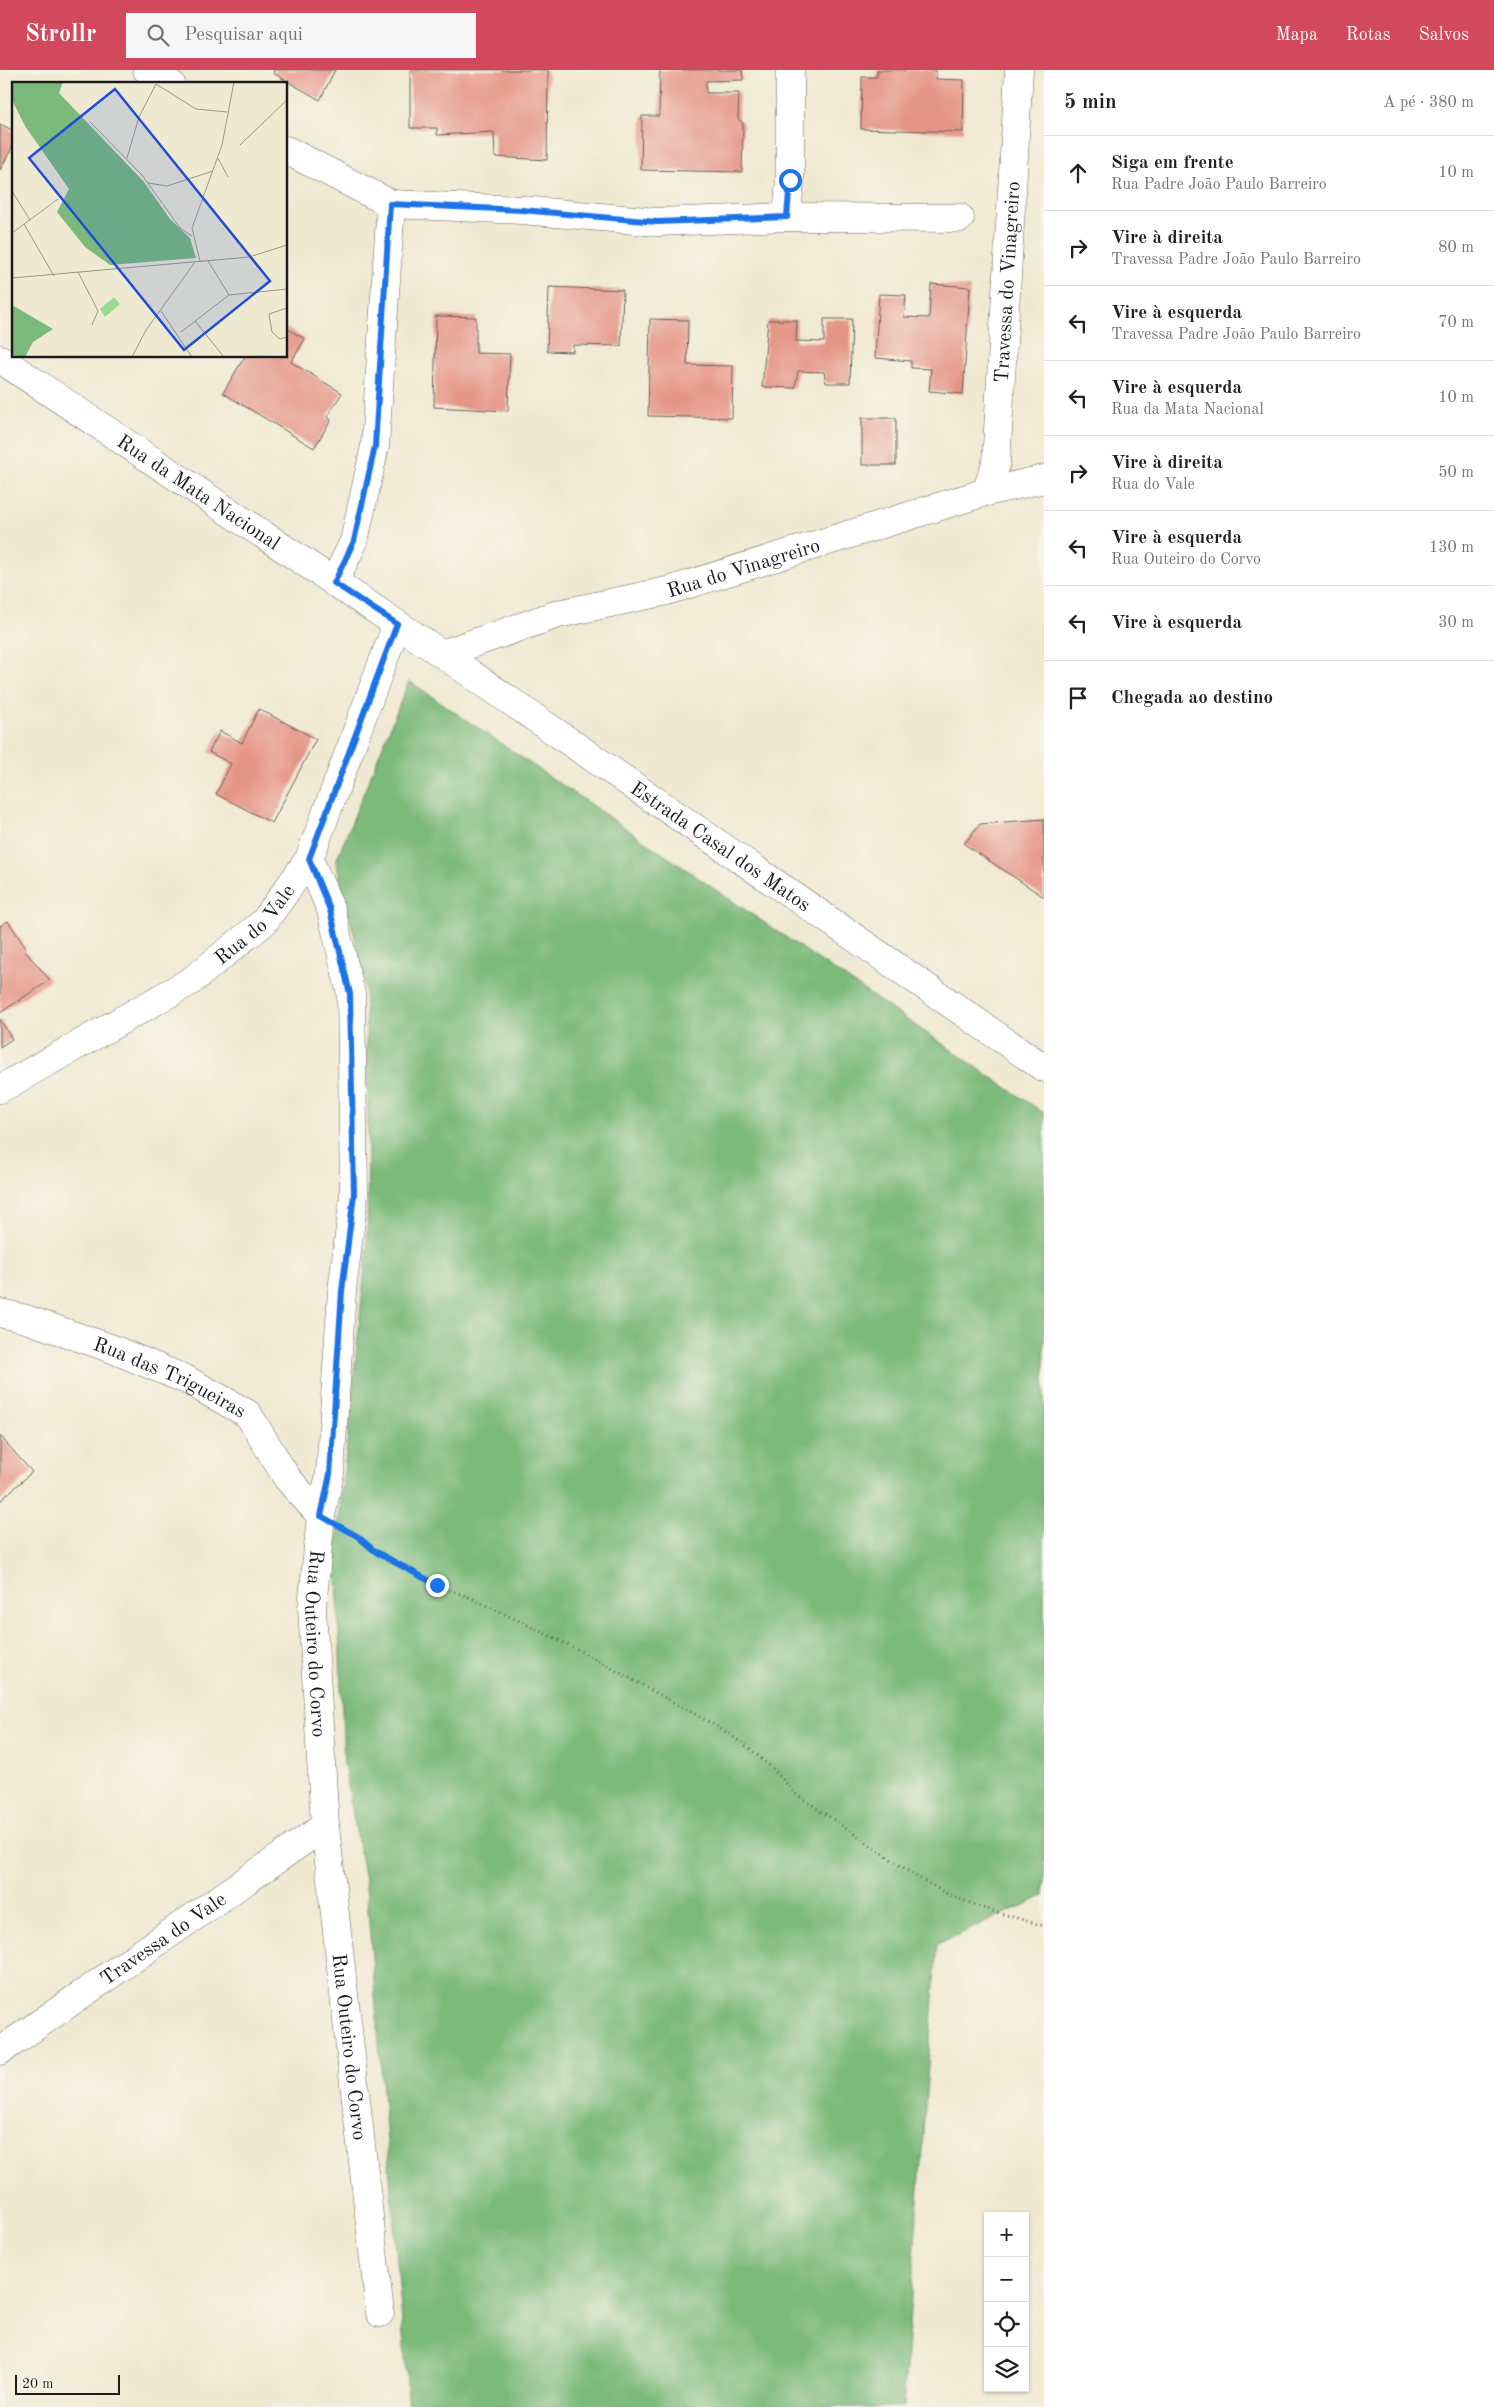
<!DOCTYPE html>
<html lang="pt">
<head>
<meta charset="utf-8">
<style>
	:root { --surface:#fff; --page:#f6f6f6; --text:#202124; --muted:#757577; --line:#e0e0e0; --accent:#d1495b }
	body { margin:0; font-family:"Old Standard TT",serif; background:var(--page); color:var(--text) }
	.controls { position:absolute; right:15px; bottom:15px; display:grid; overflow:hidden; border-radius:0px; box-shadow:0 1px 4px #0004 }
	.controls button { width:45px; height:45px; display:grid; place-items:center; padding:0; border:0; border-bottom:1px solid var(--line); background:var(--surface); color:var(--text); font:25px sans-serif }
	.scale { position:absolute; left:15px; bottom:12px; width:105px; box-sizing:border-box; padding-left:5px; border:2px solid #1c1c1c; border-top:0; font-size:14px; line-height:18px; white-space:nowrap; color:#1c1c1c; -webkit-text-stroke:4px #f7f3e8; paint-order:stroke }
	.stop { position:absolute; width:15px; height:15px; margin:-11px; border:4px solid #1a73e8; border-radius:50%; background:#fff }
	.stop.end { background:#1a73e8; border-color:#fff; box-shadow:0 1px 5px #0008 }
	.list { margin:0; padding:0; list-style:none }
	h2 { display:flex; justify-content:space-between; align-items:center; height:65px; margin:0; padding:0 20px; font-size:21px }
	h2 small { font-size:16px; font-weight:400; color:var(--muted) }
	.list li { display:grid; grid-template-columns:32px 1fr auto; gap:15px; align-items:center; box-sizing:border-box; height:75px; padding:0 20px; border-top:1px solid var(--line) }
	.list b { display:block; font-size:19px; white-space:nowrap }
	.list p { margin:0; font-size:16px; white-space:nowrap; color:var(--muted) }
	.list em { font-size:16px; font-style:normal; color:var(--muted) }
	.icon { flex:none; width:28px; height:28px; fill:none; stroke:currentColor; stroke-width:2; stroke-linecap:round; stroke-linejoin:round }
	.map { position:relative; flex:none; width:1044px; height:2337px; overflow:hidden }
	header { display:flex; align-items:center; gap:30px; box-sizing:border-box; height:70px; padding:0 25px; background:var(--accent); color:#fff }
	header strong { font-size:24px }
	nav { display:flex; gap:28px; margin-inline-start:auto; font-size:18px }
	.search { width:350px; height:45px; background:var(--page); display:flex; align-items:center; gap:12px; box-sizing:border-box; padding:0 18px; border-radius:0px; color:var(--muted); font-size:19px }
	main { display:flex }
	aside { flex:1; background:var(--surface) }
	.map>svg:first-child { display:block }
</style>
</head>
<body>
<header>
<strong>Strollr</strong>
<div class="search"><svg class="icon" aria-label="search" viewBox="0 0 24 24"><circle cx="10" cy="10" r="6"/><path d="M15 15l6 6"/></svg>Pesquisar aqui</div>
<nav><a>Mapa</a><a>Rotas</a><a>Salvos</a></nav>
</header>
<main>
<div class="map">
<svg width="1044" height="2337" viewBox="0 0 1044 2337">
	<rect width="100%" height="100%" fill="#f7f3e8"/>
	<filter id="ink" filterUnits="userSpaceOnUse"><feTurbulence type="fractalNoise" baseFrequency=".02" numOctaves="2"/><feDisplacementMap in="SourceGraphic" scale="10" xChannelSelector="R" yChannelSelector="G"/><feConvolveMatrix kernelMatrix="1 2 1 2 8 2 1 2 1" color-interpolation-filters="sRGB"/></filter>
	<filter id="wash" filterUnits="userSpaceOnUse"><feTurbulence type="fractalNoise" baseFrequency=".0096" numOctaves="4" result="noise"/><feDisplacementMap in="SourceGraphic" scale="20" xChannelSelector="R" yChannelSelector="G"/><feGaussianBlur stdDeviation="1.12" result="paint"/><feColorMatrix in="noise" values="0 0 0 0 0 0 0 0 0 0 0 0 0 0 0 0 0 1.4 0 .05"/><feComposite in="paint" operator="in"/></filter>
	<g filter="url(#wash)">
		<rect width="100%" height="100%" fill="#f0e9d2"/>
		<path fill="#7bba7a" stroke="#4c6b4b" d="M 409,611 L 1044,1043 L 1044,1826 L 937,1874 L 903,2337 L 409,2337 L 366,1816 L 344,1695 L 336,1480 L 367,1178 L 368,1056 L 365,909 L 336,791 Z"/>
		<g id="blocks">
			<g fill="#e59587">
				<path d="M 274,0 L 335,0 L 320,30 L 273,3 Z"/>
				<path d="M 410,0 L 548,0 L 547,90 L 495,87 L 494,62 L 437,65 L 437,58 L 410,58 Z"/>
				<path d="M 660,0 L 742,0 L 743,10 L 706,11 L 706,23 L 739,23 L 738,49 L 743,53 L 742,102 L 641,100 L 642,46 L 659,46 Z"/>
				<path d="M 877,0 L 936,0 L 936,9 L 964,10 L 963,62 L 861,59 L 862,7 L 877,7 Z"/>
				<path d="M 0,54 L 14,61 L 14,74 L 0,100 Z"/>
				<path d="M 931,214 L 970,217 L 963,324 L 929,321 L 931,299 L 911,298 L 911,291 L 875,288 L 879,224 L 906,225 L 904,247 L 929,248 Z"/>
				<path d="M 549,217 L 623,220 L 621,276 L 573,275 L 573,282 L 547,281 Z"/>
				<path d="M 436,246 L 476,247 L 476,283 L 510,284 L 508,341 L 434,337 Z"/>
				<path d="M 650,249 L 688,250 L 687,295 L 733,296 L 732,348 L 648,346 Z"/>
				<path d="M 824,249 L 852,249 L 850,313 L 826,313 L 824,302 L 798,301 L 795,318 L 762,317 L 768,250 L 797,250 L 796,271 L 824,272 Z"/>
				<path d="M 286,258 L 305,269 L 291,292 L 342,323 L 327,347 L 331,350 L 314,378 L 223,323 L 245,286 L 286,286 Z"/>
				<rect x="862" y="348" width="34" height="47"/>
				<path d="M 259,639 L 316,669 L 272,753 L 216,724 L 231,694 L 209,682 L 220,661 L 242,673 Z"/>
				<path d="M 1044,749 L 1044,827 L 964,774 L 980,754 Z"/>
				<path d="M 8,851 L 26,878 L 24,880 L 50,910 L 0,943 L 0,856 Z"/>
				<path d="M 0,949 L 12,969 L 0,977 Z"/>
				<path d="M 0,1366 L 32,1402 L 0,1431 Z"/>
			</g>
		</g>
	</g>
	<g filter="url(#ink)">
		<use href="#blocks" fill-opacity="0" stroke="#66645c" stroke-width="1"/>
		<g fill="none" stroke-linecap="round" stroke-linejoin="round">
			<defs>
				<g id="minor">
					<path d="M 147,0 L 171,14"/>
					<path d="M 286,80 L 391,134"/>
					<path d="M 787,147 L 790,110 L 790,0"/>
					<path id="s1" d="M 0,289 L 442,584 L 1044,998"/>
					<path id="s2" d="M 986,422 L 996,394 L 1019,0"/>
					<path d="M 334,513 L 354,471 L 375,376 L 391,134 L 522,140 L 657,152 L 787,147 L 960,148"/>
					<path id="s3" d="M 442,584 L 558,544 L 667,521 L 986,422 L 1044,409"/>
					<path id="s4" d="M 309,789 L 331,840 L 351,924 L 354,1125 L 342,1221 L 330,1403 L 321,1446 L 312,1538 L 325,1756 L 380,2243"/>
					<path id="s5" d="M 0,1019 L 191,911 L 264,852 L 309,789 L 397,554"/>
					<path id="s6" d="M 0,1243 L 26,1249 L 110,1278 L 187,1310 L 248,1344 L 287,1408 L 321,1446"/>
					<path id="s7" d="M 0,1981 L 325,1756"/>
				</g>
			</defs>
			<use href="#minor" stroke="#66645c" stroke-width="29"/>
			<path stroke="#66645c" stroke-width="3" stroke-dasharray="1 4" stroke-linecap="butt" d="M 350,1463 L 400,1496 L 437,1515 L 471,1528 L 575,1578 L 720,1658 L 748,1677 L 774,1700 L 796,1724 L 914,1805 L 947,1824 L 986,1839 L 1044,1856"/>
			<use href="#minor" stroke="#fff" stroke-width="28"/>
		</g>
	</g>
	<g fill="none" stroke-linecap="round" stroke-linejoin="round" filter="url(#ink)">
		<path stroke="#1a73e8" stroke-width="6" d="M 437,1515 L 376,1482 L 357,1466 L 321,1446 L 330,1404 L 342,1221 L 354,1124 L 350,924 L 330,840 L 309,789 L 397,554 L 334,513 L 354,471 L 375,376 L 390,134 L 522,140 L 657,152 L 787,147 L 790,110"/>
	</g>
	<g text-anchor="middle" stroke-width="5" stroke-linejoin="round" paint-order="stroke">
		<g font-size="20" fill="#1c1c1c" stroke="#f7f3e8">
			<text dy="7" stroke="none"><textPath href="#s2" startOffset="212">Travessa do Vinagreiro</textPath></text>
			<text dy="7" stroke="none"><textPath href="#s1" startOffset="239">Rua da Mata Nacional</textPath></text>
			<text dy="7" stroke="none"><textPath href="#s3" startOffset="314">Rua do Vinagreiro</textPath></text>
			<text dy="7" stroke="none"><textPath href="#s1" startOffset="870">Estrada Casal dos Matos</textPath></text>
			<text dy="7" stroke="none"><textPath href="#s5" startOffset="305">Rua do Vale</textPath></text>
			<text dy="7" stroke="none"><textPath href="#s6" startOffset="182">Rua das Trigueiras</textPath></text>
			<text dy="7" stroke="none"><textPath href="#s4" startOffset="794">Rua Outeiro do Corvo</textPath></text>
			<text dy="7" stroke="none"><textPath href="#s7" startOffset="198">Travessa do Vale</textPath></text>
			<text dy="7" stroke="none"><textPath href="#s4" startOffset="1199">Rua Outeiro do Corvo</textPath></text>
		</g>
	</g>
	<g transform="translate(12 12)">
		<rect width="275" height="275" fill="#f0e9d2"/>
		<path d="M 102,215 L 108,222 L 93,235 L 88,227 Z" fill="#9ada90"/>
		<path d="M 0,0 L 51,0 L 47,11 L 132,100 L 158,137 L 178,156 L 184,176 L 98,183 L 73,165 L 45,130 L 57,107 L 13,44 L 0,18 ZM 0,223 L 41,247 L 21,260 L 13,275 L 0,275 Z" fill="#7bba7a"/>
		<path fill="none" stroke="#9b9789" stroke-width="1" d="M 78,40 L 130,93 L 168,146 L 180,154M 228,63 L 275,18M 115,76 L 127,35 L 144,2 L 184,27 L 215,30M 206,76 L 216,95M 136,101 L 155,104 L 201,89M 0,109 L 18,138M 12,142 L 42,194M 0,151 L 46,117M 188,179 L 180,146 L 210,63 L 222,0M 66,190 L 86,229 L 80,243M 0,196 L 237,175 L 275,163M 217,213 L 275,207M 275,226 L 257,232 L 260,250 L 268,257 L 275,255M 149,229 L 180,275M 183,239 L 212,275M 169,250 L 217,213 L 196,179M 120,275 L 134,248 L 183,180"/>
		<path fill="#1d4ed8" fill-opacity="0.15" stroke="#1d4ed8" stroke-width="2.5" d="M 103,7 L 258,199 L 172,268 L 17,76 Z"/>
		<rect width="275" height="275" fill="none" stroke="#1c1c1c" stroke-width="2.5"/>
	</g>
</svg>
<div class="controls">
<button>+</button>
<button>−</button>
<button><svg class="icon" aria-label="locate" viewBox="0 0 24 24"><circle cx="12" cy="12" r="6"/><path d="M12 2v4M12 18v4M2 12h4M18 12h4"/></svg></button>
<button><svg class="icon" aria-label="layers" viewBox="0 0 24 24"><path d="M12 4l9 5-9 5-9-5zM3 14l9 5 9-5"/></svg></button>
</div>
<div class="scale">20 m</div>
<div class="stop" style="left:790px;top:110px"></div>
<div class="stop end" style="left:437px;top:1515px"></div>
</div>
<aside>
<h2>5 min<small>A pé · 380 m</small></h2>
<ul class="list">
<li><svg class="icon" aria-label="ahead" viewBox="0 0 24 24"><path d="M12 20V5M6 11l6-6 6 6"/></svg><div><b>Siga em frente</b><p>Rua Padre João Paulo Barreiro</p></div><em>10 m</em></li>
<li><svg class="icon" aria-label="right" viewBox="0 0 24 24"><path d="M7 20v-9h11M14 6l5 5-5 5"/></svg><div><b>Vire à direita</b><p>Travessa Padre João Paulo Barreiro</p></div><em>80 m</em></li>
<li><svg class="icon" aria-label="left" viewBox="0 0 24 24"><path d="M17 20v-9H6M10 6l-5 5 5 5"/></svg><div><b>Vire à esquerda</b><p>Travessa Padre João Paulo Barreiro</p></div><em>70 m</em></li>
<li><svg class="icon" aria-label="left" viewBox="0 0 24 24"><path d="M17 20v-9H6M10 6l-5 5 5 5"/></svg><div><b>Vire à esquerda</b><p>Rua da Mata Nacional</p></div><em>10 m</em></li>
<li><svg class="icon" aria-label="right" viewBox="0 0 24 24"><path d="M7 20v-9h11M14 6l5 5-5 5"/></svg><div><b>Vire à direita</b><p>Rua do Vale</p></div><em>50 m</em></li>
<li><svg class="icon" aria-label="left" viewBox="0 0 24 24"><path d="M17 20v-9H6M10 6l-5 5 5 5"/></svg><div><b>Vire à esquerda</b><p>Rua Outeiro do Corvo</p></div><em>130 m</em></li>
<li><svg class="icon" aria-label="left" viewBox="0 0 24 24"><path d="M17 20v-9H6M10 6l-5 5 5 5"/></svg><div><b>Vire à esquerda</b></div><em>30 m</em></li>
<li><svg class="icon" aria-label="arrive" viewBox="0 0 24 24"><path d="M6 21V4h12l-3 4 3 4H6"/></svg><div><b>Chegada ao destino</b></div></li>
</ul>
</aside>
</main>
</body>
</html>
